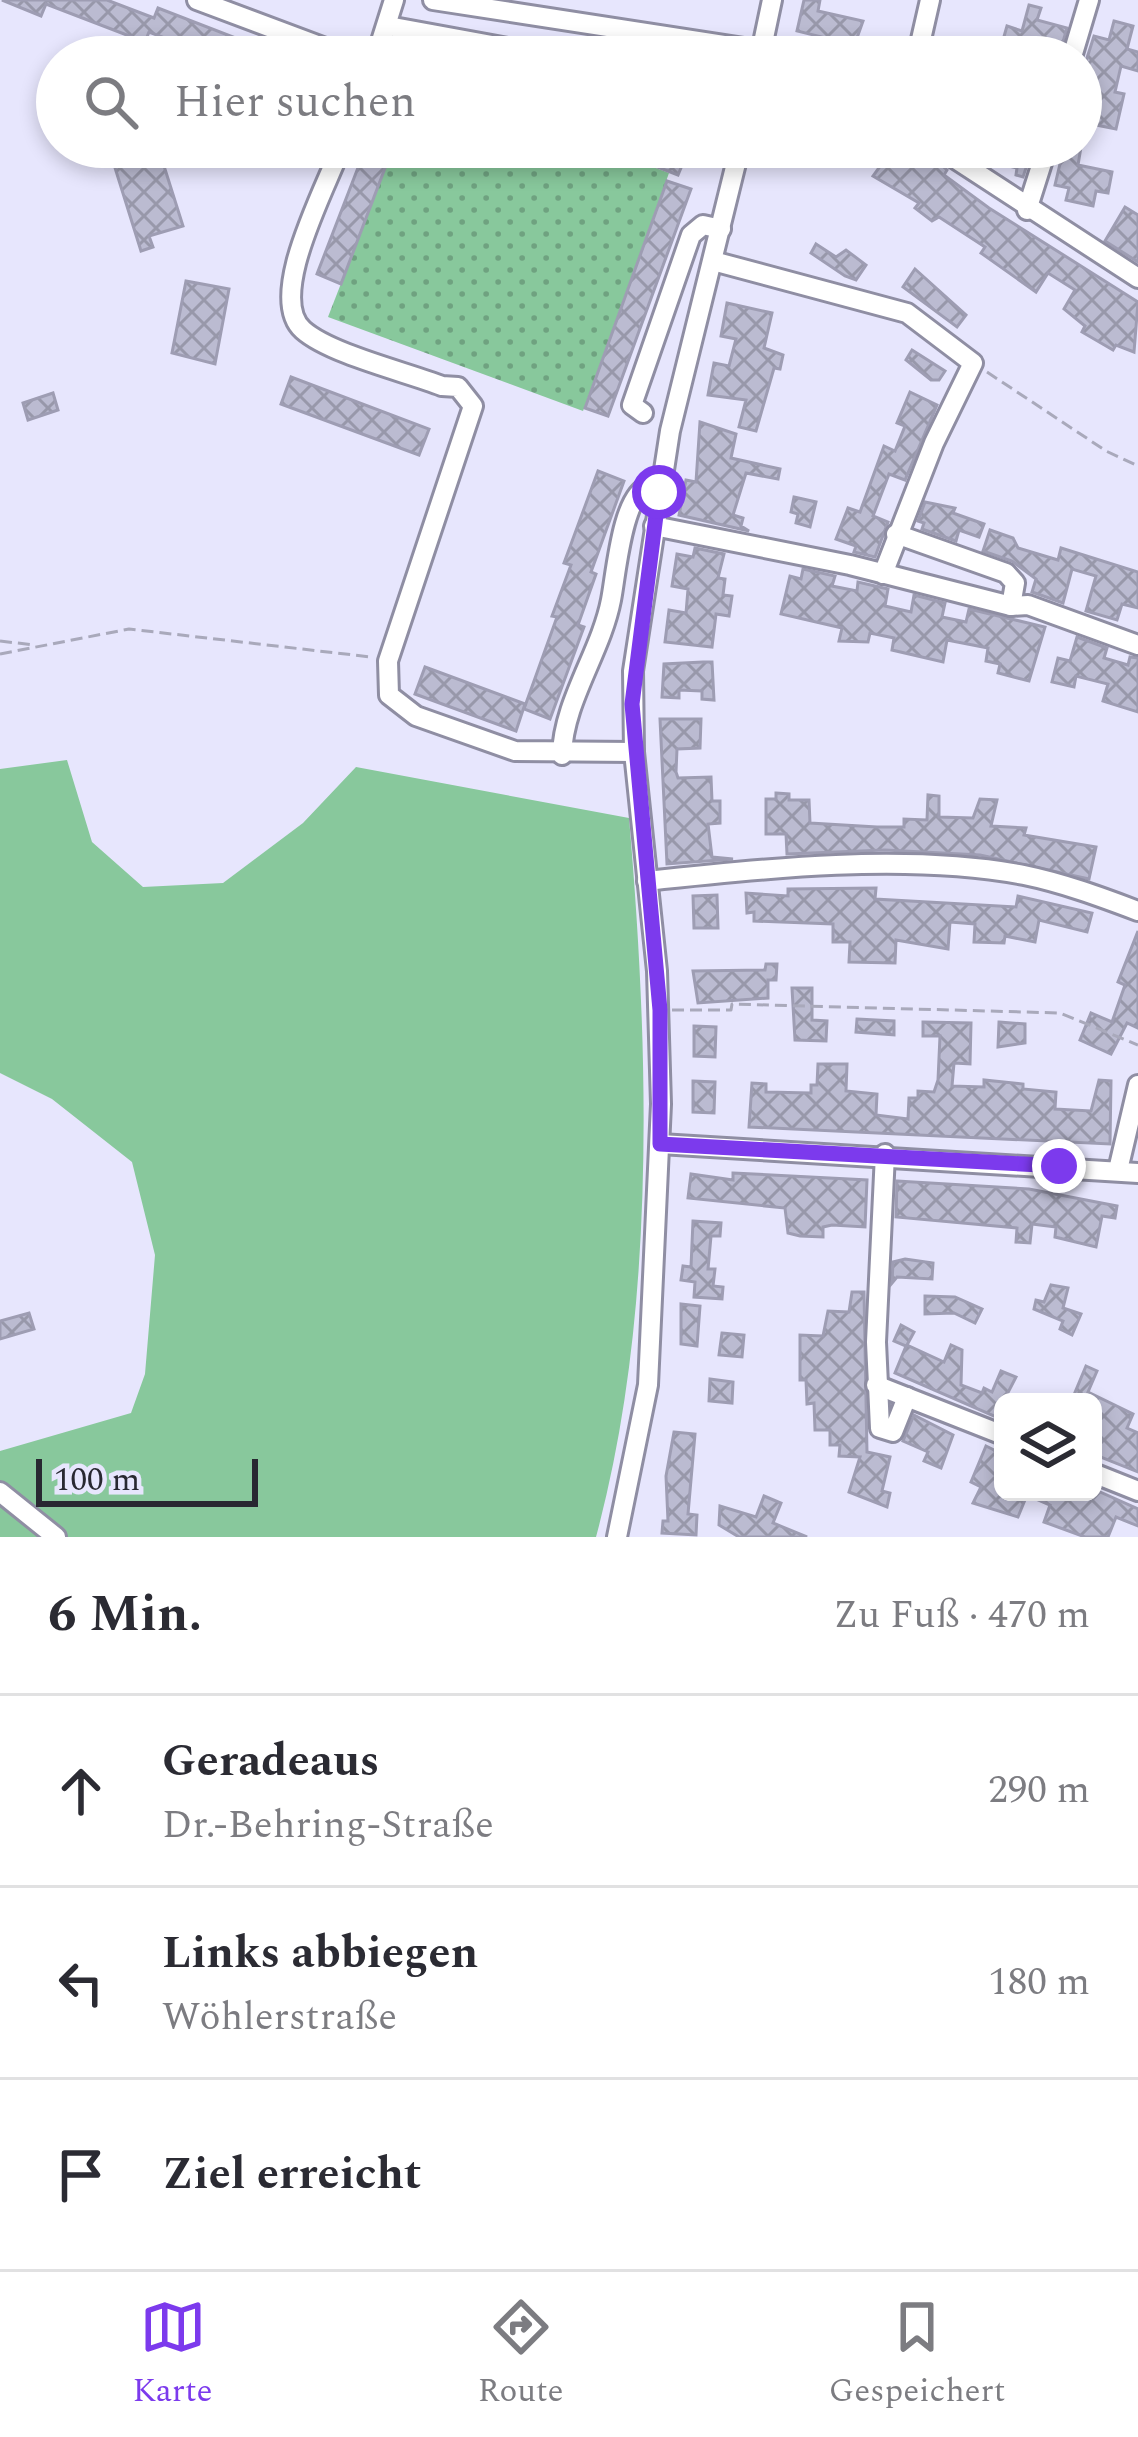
<!DOCTYPE html>
<html lang="de">
<head>
<meta charset="utf-8">
<style>
	:root { --surface:#fff; --page:#f7f7f7; --text:#2b2b33; --muted:#7c7c81; --line:#e1e1e2; --accent:#7c3aed }
	body { margin:0; font-family:Spectral,serif; background:var(--page); color:var(--text) }
	.controls { position:absolute; right:36px; bottom:36px; display:grid; overflow:hidden; border-radius:18px; box-shadow:0 6px 18px #0003 }
	.controls button { width:108px; height:108px; display:grid; place-items:center; padding:0; border:0; border-bottom:3px solid var(--line); background:var(--surface); color:var(--text); font:60px sans-serif }
	.scale { position:absolute; left:36px; bottom:30px; width:222px; box-sizing:border-box; padding-left:12px; border:6px solid #282831; border-top:0; font-size:33px; line-height:42px; white-space:nowrap; color:#282831; -webkit-text-stroke:9px #e7e6fd; paint-order:stroke }
	.stop { position:absolute; width:36px; height:36px; margin:-27px; border:9px solid #7c3aed; border-radius:50%; background:#fff }
	.stop.end { background:#7c3aed; border-color:#fff; box-shadow:0 3px 12px #0008 }
	.list { margin:0; padding:0; list-style:none }
	h2 { display:flex; justify-content:space-between; align-items:center; height:156px; margin:0; padding:0 48px; font-size:51px }
	h2 small { font-size:39px; font-weight:400; color:var(--muted) }
	.list li { display:grid; grid-template-columns:78px 1fr auto; gap:36px; align-items:center; box-sizing:border-box; height:192px; padding:0 48px; border-top:3px solid var(--line) }
	.list b { display:block; font-size:45px; white-space:nowrap }
	.list p { margin:0; font-size:39px; white-space:nowrap; color:var(--muted) }
	.list em { font-size:39px; font-style:normal; color:var(--muted) }
	.icon { flex:none; width:66px; height:66px; fill:none; stroke:currentColor; stroke-width:2; stroke-linecap:round; stroke-linejoin:round }
	.map { position:relative; flex:none; width:1138px; height:1537px; overflow:hidden }
	.search { position:absolute; background:var(--surface); box-shadow:0 6px 18px #0003; left:36px; right:36px; top:36px; height:132px; display:flex; align-items:center; gap:30px; box-sizing:border-box; padding:0 42px; border-radius:66px; color:var(--muted); font-size:45px }
	.sheet { height:732px; background:var(--surface) }
	nav { display:flex; justify-content:space-around; align-items:center; box-sizing:border-box; height:168px; border-top:3px solid var(--line); background:var(--surface); font-size:33px; color:var(--muted) }
	nav a { display:grid; justify-items:center; gap:6px }
	nav .on { color:var(--accent) }
	.map>svg:first-child { display:block }
</style>
</head>
<body>
<div class="map">
<svg width="1138" height="1537" viewBox="0 0 1138 1537">
	<defs>
		<pattern id="park-dots" width="8" height="8" patternUnits="userSpaceOnUse" patternTransform="scale(3)"><rect width="8" height="8" fill="#88c89c"/><path d="M2 2h.1M6 6h.1" fill="none" stroke="#6fa280" stroke-width="1.8" stroke-linecap="round"/></pattern>
		<pattern id="building-cross-hatch" width="8" height="8" patternUnits="userSpaceOnUse" patternTransform="scale(3)"><rect width="8" height="8" fill="#bbbbd1"/><path d="M0 0l8 8M0 8l8-8" fill="none" stroke="#9898aa"/></pattern>
	</defs>
	<rect width="100%" height="100%" fill="#e7e6fd"/>
	<path fill="#88c89c" d="M 67,760 L 92,842 L 143,887 L 223,883 L 303,823 L 356,767 L 629,818 C 649,1050 657,1311 596,1537 L 0,1537 L 0,1451 L 131,1413 L 145,1374 L 155,1255 L 132,1162 L 52,1099 L 0,1073 L 0,769 Z"/>
	<path fill="url(#park-dots)" d="M 394,147 L 600,147 L 669,173 L 583,411 L 328,317 Z"/>
	<g fill="url(#building-cross-hatch)" stroke="#9e9db3" stroke-width="3">
		<path d="M 2,0 L 107,0 L 154,18 L 158,8 L 285,57 L 214,57 L 149,32 L 145,42 L 46,4 L 41,16 Z"/>
		<path d="M 804,0 L 820,0 L 818,11 L 863,21 L 852,52 L 841,49 L 839,57 L 819,52 L 822,37 L 797,31 Z"/>
		<path d="M 1029,5 L 1041,8 L 1037,20 L 1067,28 L 1059,56 L 1003,40 L 1007,26 L 1022,31 Z"/>
		<path d="M 1114,21 L 1133,26 L 1127,49 L 1138,52 L 1138,71 L 1121,66 L 1115,92 L 1124,94 L 1116,129 L 1091,124 L 1081,146 L 1081,83 L 1087,58 L 1094,36 L 1109,40 Z"/>
		<path d="M 134,147 L 158,147 L 183,226 L 149,236 L 153,247 L 141,251 L 111,155 Z"/>
		<path d="M 366,147 L 393,147 L 341,284 L 317,274 Z"/>
		<path d="M 606,147 L 676,147 L 688,151 L 678,175 Z"/>
		<path d="M 894,147 L 921,147 L 947,170 L 944,175 L 989,208 L 1138,302 L 1134,352 L 1116,345 L 1113,350 L 1082,332 L 1085,326 L 1064,309 L 1075,290 L 1048,273 L 1036,292 L 981,253 L 985,247 L 939,217 L 932,221 L 915,208 L 919,203 L 873,176 Z"/>
		<path d="M 983,147 L 1033,147 L 1023,177 L 1016,175 L 1017,168 L 980,159 Z"/>
		<path d="M 1064,147 L 1081,147 L 1078,165 L 1112,172 L 1108,193 L 1096,191 L 1093,206 L 1066,200 L 1069,188 L 1055,185 Z"/>
		<path d="M 667,181 L 691,189 L 608,416 L 585,408 Z"/>
		<path d="M 1125,207 L 1138,215 L 1138,262 L 1105,241 Z"/>
		<path d="M 816,244 L 836,257 L 846,250 L 866,265 L 856,280 L 845,276 L 811,253 Z"/>
		<path d="M 915,269 L 966,315 L 957,327 L 903,287 Z"/>
		<path d="M 186,281 L 229,289 L 215,364 L 172,353 Z"/>
		<path d="M 727,303 L 772,313 L 764,348 L 783,355 L 780,369 L 774,368 L 756,431 L 739,427 L 746,400 L 708,395 L 714,363 L 729,366 L 736,339 L 721,336 Z"/>
		<path d="M 912,350 L 945,371 L 939,380 L 931,380 L 906,360 Z"/>
		<path d="M 291,377 L 429,429 L 419,455 L 281,404 Z"/>
		<path d="M 910,392 L 937,405 L 905,480 L 889,474 L 873,516 L 888,522 L 875,557 L 854,552 L 856,546 L 836,539 L 848,508 L 860,512 L 884,446 L 895,451 L 905,426 L 897,423 Z"/>
		<path d="M 53,393 L 58,410 L 28,420 L 23,403 Z"/>
		<path d="M 700,422 L 736,434 L 731,458 L 780,469 L 778,479 L 746,473 L 733,515 L 743,518 L 741,526 L 749,531 L 679,515 L 686,480 L 696,482 Z"/>
		<path d="M 598,471 L 624,481 L 591,572 L 596,574 L 578,625 L 584,627 L 550,719 L 524,709 L 557,617 L 552,616 L 571,565 L 564,563 Z"/>
		<path d="M 794,497 L 816,502 L 810,527 L 796,523 L 798,514 L 791,512 Z"/>
		<path d="M 925,502 L 955,508 L 953,513 L 984,524 L 979,537 L 959,530 L 956,541 L 922,529 L 924,523 L 918,521 Z"/>
		<path d="M 990,530 L 1013,538 L 1018,548 L 1058,560 L 1061,548 L 1138,572 L 1138,608 L 1122,604 L 1117,620 L 1086,611 L 1096,576 L 1072,569 L 1063,603 L 1032,592 L 1036,579 L 1012,561 L 983,551 Z"/>
		<path d="M 695,548 L 724,554 L 718,578 L 725,579 L 723,595 L 732,596 L 729,616 L 716,614 L 712,647 L 665,642 L 669,610 L 686,613 L 688,589 L 672,586 L 677,554 L 693,557 Z"/>
		<path d="M 803,569 L 835,576 L 832,586 L 857,591 L 858,582 L 888,589 L 885,606 L 911,612 L 914,595 L 945,603 L 942,617 L 966,622 L 969,609 L 1045,627 L 1029,681 L 998,673 L 1000,664 L 986,661 L 988,648 L 947,640 L 943,662 L 892,650 L 894,638 L 870,633 L 868,642 L 839,641 L 842,628 L 781,614 L 790,576 L 801,579 Z"/>
		<path d="M 1077,637 L 1107,648 L 1104,658 L 1128,665 L 1130,657 L 1138,658 L 1138,712 L 1103,701 L 1108,684 L 1076,676 L 1074,687 L 1052,682 L 1058,658 L 1070,661 Z"/>
		<path d="M 703,662 L 712,662 L 714,700 L 702,699 L 702,691 L 679,690 L 679,698 L 662,697 L 664,664 Z"/>
		<path d="M 425,667 L 525,704 L 516,731 L 415,694 Z"/>
		<path d="M 660,719 L 701,719 L 700,748 L 677,749 L 676,772 L 678,778 L 711,777 L 712,801 L 720,801 L 720,823 L 708,824 L 712,857 L 733,859 L 667,864 Z"/>
		<path d="M 776,793 L 789,794 L 789,800 L 809,800 L 810,823 L 877,827 L 904,827 L 904,819 L 927,820 L 928,795 L 939,796 L 939,817 L 973,818 L 980,799 L 997,800 L 991,826 L 1026,828 L 1024,835 L 1096,847 L 1089,879 L 980,855 L 885,850 L 787,854 L 786,834 L 766,834 L 766,799 L 776,799 Z"/>
		<path d="M 876,888 L 875,899 L 1016,907 L 1018,896 L 1092,913 L 1087,932 L 1039,920 L 1035,942 L 1005,936 L 1004,943 L 974,942 L 975,924 L 950,922 L 948,949 L 896,940 L 895,963 L 849,962 L 850,942 L 833,942 L 833,924 L 754,921 L 754,912 L 747,913 L 746,893 L 788,896 L 788,889 Z"/>
		<path d="M 717,895 L 718,928 L 694,928 L 693,896 Z"/>
		<path d="M 1138,931 L 1138,1028 L 1127,1023 L 1111,1054 L 1080,1040 L 1091,1013 L 1112,1022 L 1125,985 L 1118,982 Z"/>
		<path d="M 766,964 L 777,964 L 776,980 L 768,980 L 768,998 L 698,1003 L 693,971 L 765,970 Z"/>
		<path d="M 792,988 L 812,988 L 812,1020 L 827,1021 L 826,1041 L 795,1040 Z"/>
		<path d="M 857,1019 L 894,1021 L 894,1035 L 856,1032 Z"/>
		<path d="M 923,1022 L 971,1023 L 970,1064 L 954,1063 L 952,1086 L 984,1087 L 984,1080 L 1023,1084 L 1023,1089 L 1056,1092 L 1055,1109 L 1091,1111 L 1099,1080 L 1111,1081 L 1110,1144 L 749,1127 L 752,1083 L 766,1084 L 766,1092 L 811,1093 L 811,1085 L 817,1085 L 818,1064 L 847,1064 L 846,1091 L 877,1094 L 876,1115 L 908,1119 L 909,1098 L 918,1098 L 918,1091 L 934,1092 L 938,1080 L 940,1036 L 923,1036 Z"/>
		<path d="M 999,1022 L 1025,1024 L 1025,1043 L 998,1047 Z"/>
		<path d="M 694,1026 L 716,1027 L 715,1057 L 694,1056 Z"/>
		<path d="M 693,1081 L 715,1082 L 714,1113 L 693,1112 Z"/>
		<path d="M 733,1173 L 867,1180 L 865,1227 L 832,1225 L 823,1227 L 823,1237 L 800,1236 L 788,1233 L 785,1208 L 688,1198 L 691,1174 L 733,1180 Z"/>
		<path d="M 897,1181 L 1029,1189 L 1117,1206 L 1115,1218 L 1102,1216 L 1096,1247 L 1055,1237 L 1056,1227 L 1032,1224 L 1030,1243 L 1016,1242 L 1017,1228 L 896,1217 Z"/>
		<path d="M 693,1221 L 721,1223 L 720,1236 L 711,1236 L 708,1269 L 715,1269 L 713,1286 L 723,1287 L 722,1299 L 694,1297 L 695,1282 L 681,1280 L 683,1266 L 691,1267 Z"/>
		<path d="M 905,1259 L 933,1263 L 932,1279 L 897,1277 L 892,1283 L 893,1262 Z"/>
		<path d="M 1051,1285 L 1068,1288 L 1063,1308 L 1081,1314 L 1072,1335 L 1060,1329 L 1063,1321 L 1034,1309 L 1036,1300 L 1044,1302 Z"/>
		<path d="M 852,1292 L 864,1292 L 867,1452 L 890,1457 L 882,1491 L 890,1493 L 887,1507 L 849,1492 L 860,1457 L 839,1456 L 840,1445 L 830,1445 L 830,1430 L 815,1430 L 814,1403 L 807,1404 L 806,1380 L 800,1380 L 800,1335 L 823,1336 L 828,1311 L 849,1312 Z"/>
		<path d="M 925,1296 L 955,1297 L 982,1309 L 975,1323 L 954,1313 L 925,1314 Z"/>
		<path d="M 681,1304 L 700,1306 L 697,1346 L 681,1344 Z"/>
		<path d="M 29,1313 L 34,1329 L 0,1339 L 0,1321 Z"/>
		<path d="M 901,1325 L 914,1332 L 907,1345 L 944,1362 L 951,1345 L 962,1350 L 961,1385 L 982,1393 L 984,1388 L 992,1392 L 1001,1371 L 1016,1377 L 1003,1402 L 1003,1420 L 895,1373 L 906,1346 L 894,1341 Z"/>
		<path d="M 722,1333 L 744,1335 L 742,1357 L 719,1355 Z"/>
		<path d="M 1086,1366 L 1097,1371 L 1088,1392 L 1133,1414 L 1127,1428 L 1138,1433 L 1138,1472 L 1093,1454 L 1093,1402 L 1071,1402 Z"/>
		<path d="M 710,1379 L 733,1382 L 732,1403 L 709,1401 Z"/>
		<path d="M 914,1415 L 953,1435 L 941,1468 L 924,1461 L 928,1452 L 903,1441 Z"/>
		<path d="M 674,1432 L 695,1434 L 688,1514 L 697,1515 L 696,1535 L 662,1533 L 663,1521 L 668,1521 L 666,1476 Z"/>
		<path d="M 986,1446 L 1002,1454 L 998,1463 L 1003,1465 L 1003,1492 L 1100,1492 L 1138,1509 L 1138,1526 L 1116,1517 L 1108,1537 L 1085,1537 L 1044,1522 L 1050,1505 L 1027,1495 L 1018,1517 L 973,1503 L 981,1487 L 971,1482 Z"/>
		<path d="M 764,1496 L 781,1503 L 773,1523 L 807,1537 L 739,1537 L 719,1525 L 720,1506 L 756,1517 Z"/>
	</g>
	<g fill="none" stroke-linecap="round" stroke-linejoin="round">
		<defs>
			<g id="minor">
				<path d="M 197,0 L 349,57"/>
				<path d="M 433,0 L 802,57"/>
				<path d="M 388,26 L 556,57"/>
				<path d="M 420,45 L 456,57"/>
				<path d="M 376,57 L 394,0"/>
				<path d="M 760,57 L 772,0"/>
				<path d="M 917,57 L 930,0"/>
				<path d="M 1072,57 L 1089,0"/>
				<path d="M 341,147 C 326,188 266,297 303,330 C 330,354 406,372 442,386 L 458,387 L 473,406 L 388,661 L 389,695 L 416,716 L 515,751 L 634,752"/>
				<path d="M 937,147 L 1138,278"/>
				<path d="M 1027,210 L 1047,147"/>
				<path d="M 713,261 L 907,313 L 973,363 L 934,443 L 883,574"/>
				<path d="M 643,413 L 632,405 L 691,235 L 703,225 L 721,229"/>
				<path d="M 654,526 L 850,565 L 1011,606 L 1028,605 L 1138,645"/>
				<path d="M 896,534 L 1006,573 L 1015,583 L 1011,606"/>
				<path d="M 562,755 C 563,702 601,652 611,600 C 616,575 622,495 648,487 L 660,489"/>
				<path d="M 647,881 C 765,868 908,853 1024,875 C 1063,883 1101,897 1138,911"/>
				<path d="M 660,1144 L 1138,1173"/>
				<path d="M 885,1154 L 876,1342 L 880,1428 L 893,1432 L 907,1397"/>
				<path d="M 1118,1170 L 1138,1085"/>
				<path d="M 876,1385 L 1003,1435"/>
				<path d="M 1093,1473 L 1138,1491"/>
				<path d="M 0,1492 L 56,1537"/>
				<path d="M 617,1537 L 648,1385 L 661,1104 L 657,971 L 634,752 L 633,671 L 670,431 L 740,147"/>
			</g>
		</defs>
		<use href="#minor" stroke="#8f8ea3" stroke-width="24"/>
		<g stroke="#a9a9bb" stroke-width="3" stroke-dasharray="12 6" stroke-linecap="butt">
			<path d="M 987,372 L 1106,451 L 1138,466"/>
			<path d="M 0,641 L 34,645"/>
			<path d="M 0,654 L 129,629 L 371,657"/>
			<path d="M 672,1010 L 731,1010 L 732,1004 L 1060,1013 L 1138,1045"/>
		</g>
		<use href="#minor" stroke="#fff" stroke-width="18"/>
	</g>
	<g fill="none" stroke-linecap="round" stroke-linejoin="round">
		<path stroke="#7c3aed" stroke-width="15" d="M 659,492 L 632,704 L 660,1010 L 660,1144 L 1059,1166"/>
	</g>
</svg>
<div class="controls">
<button><svg class="icon" aria-label="layers" viewBox="0 0 24 24"><path d="M12 4l9 5-9 5-9-5zM3 14l9 5 9-5"/></svg></button>
</div>
<div class="scale">100 m</div>
<div class="stop" style="left:659px;top:492px"></div>
<div class="stop end" style="left:1059px;top:1166px"></div>
<div class="search"><svg class="icon" aria-label="search" viewBox="0 0 24 24"><circle cx="10" cy="10" r="6"/><path d="M15 15l6 6"/></svg>Hier suchen</div>
</div>
<section class="sheet">
<h2>6 Min.<small>Zu Fuß · 470 m</small></h2>
<ul class="list">
<li><svg class="icon" aria-label="ahead" viewBox="0 0 24 24"><path d="M12 20V5M6 11l6-6 6 6"/></svg><div><b>Geradeaus</b><p>Dr.-Behring-Straße</p></div><em>290 m</em></li>
<li><svg class="icon" aria-label="left" viewBox="0 0 24 24"><path d="M17 20v-9H6M10 6l-5 5 5 5"/></svg><div><b>Links abbiegen</b><p>Wöhlerstraße</p></div><em>180 m</em></li>
<li><svg class="icon" aria-label="arrive" viewBox="0 0 24 24"><path d="M6 21V4h12l-3 4 3 4H6"/></svg><div><b>Ziel erreicht</b></div></li>
</ul>
</section>
<nav>
<a class="on"><svg class="icon" aria-label="map" viewBox="0 0 24 24"><path d="M3 6l6-2 6 2 6-2v14l-6 2-6-2-6 2zM9 4v14M15 6v14"/></svg>Karte</a>
<a><svg class="icon" aria-label="directions" viewBox="0 0 24 24"><path d="M12 3l9 9-9 9-9-9zM9 14v-3h6M13 9l2 2-2 2"/></svg>Route</a>
<a><svg class="icon" aria-label="saved" viewBox="0 0 24 24"><path d="M7 4h10v16l-5-4-5 4z"/></svg>Gespeichert</a>
</nav>
</body>
</html>
